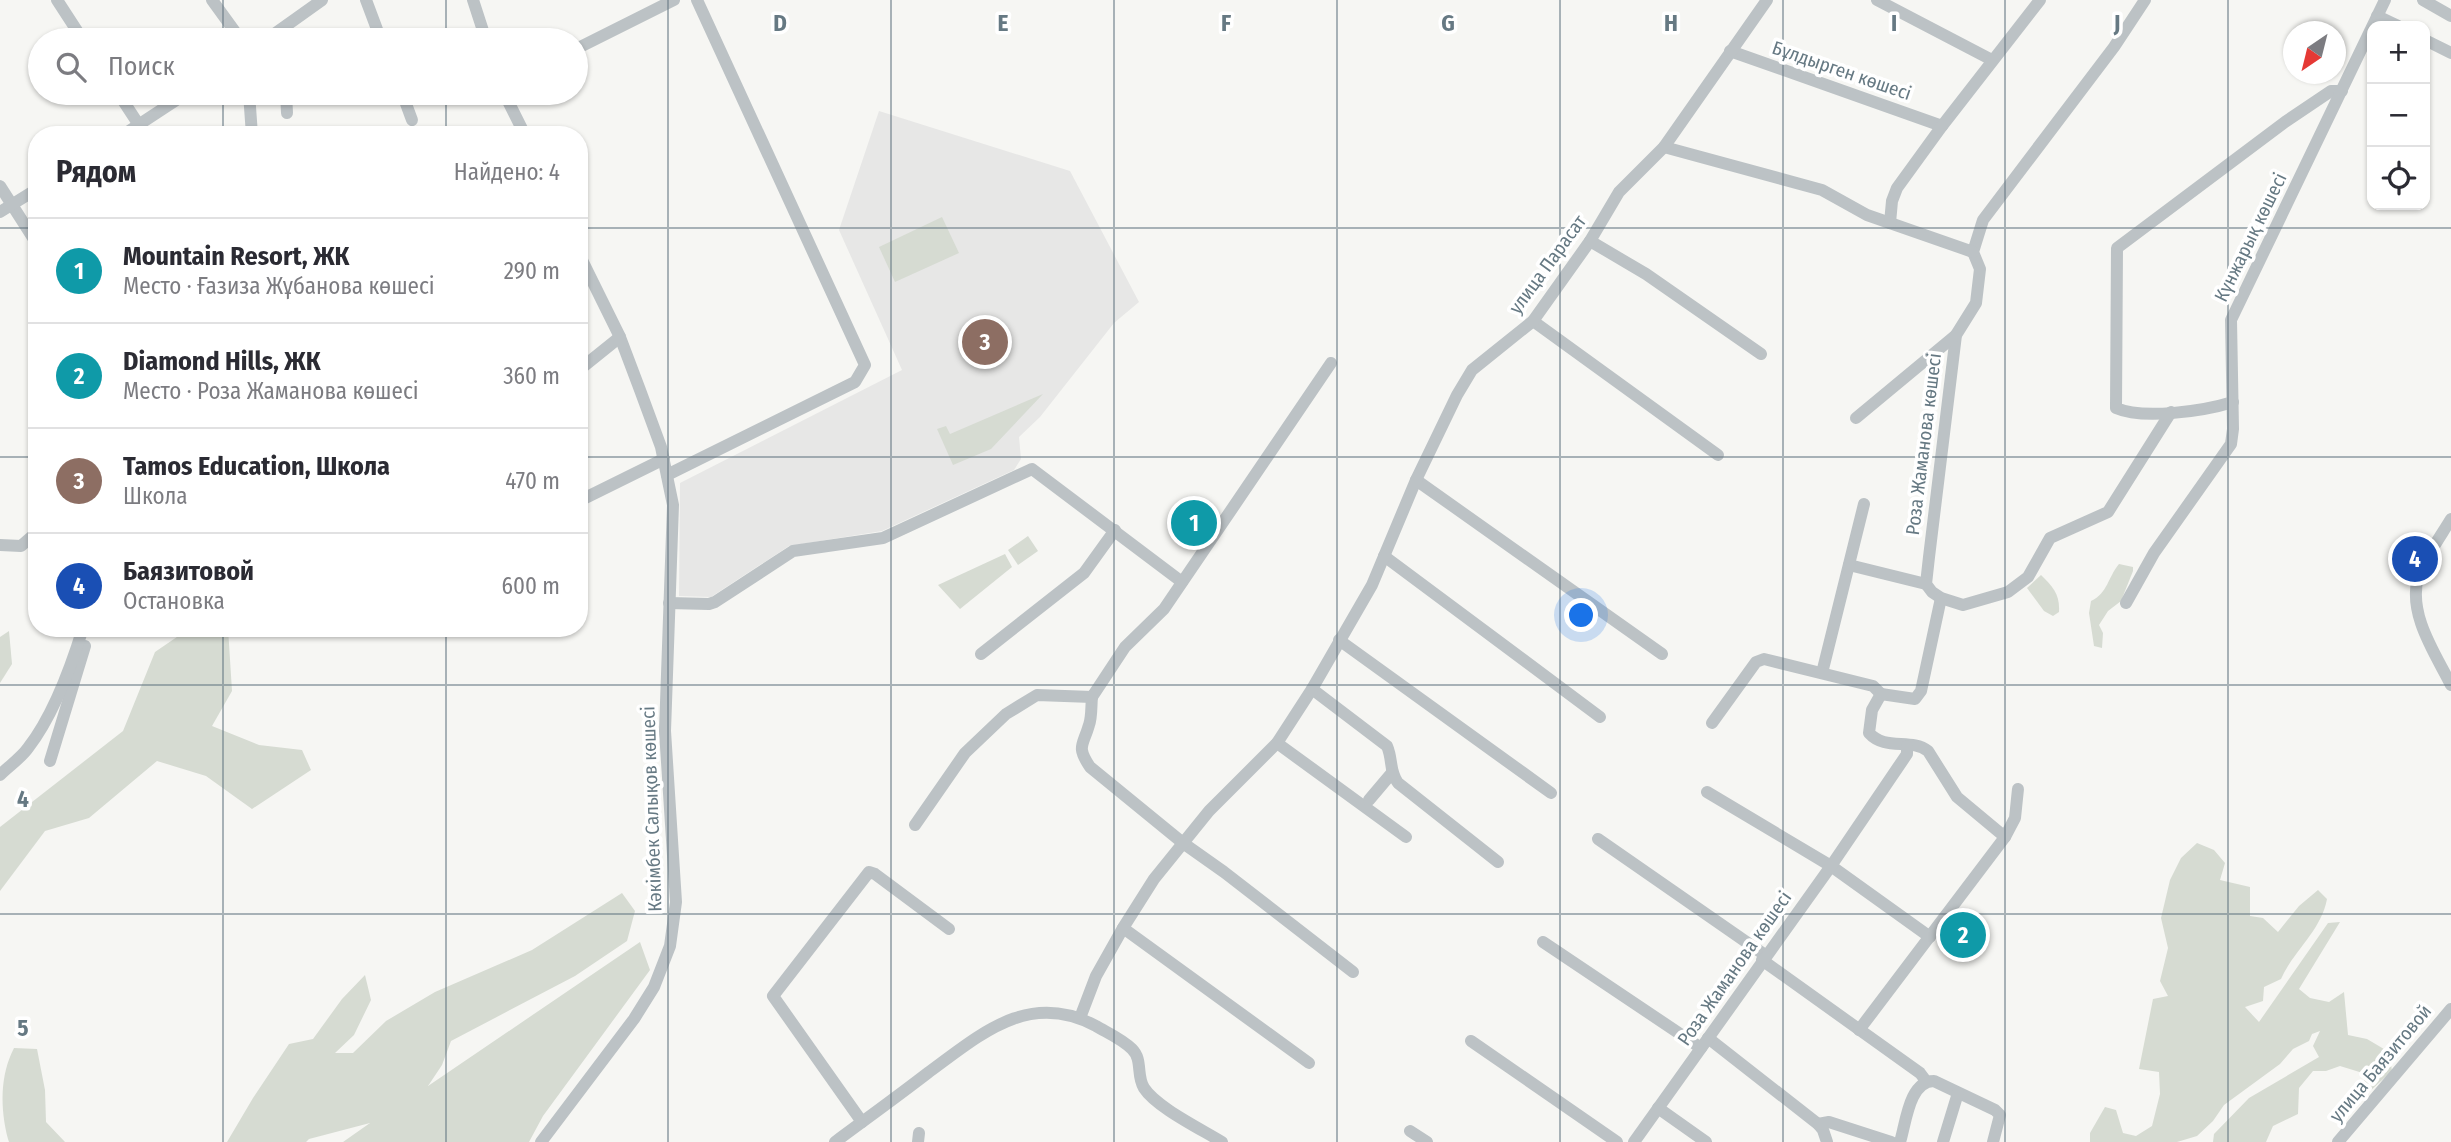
<!DOCTYPE html>
<html lang="ru">
<head>
<meta charset="utf-8">
<style>
	:root { --surface:#fff; --page:#f7f7f7; --text:#2b2b33; --muted:#7c7c81; --line:#e1e1e2; --accent:#dd432c }
	body { margin:0; font-family:"Fira Sans Condensed",sans-serif; background:var(--page); color:var(--text) }
	.controls { position:absolute; right:21px; top:21px; display:grid; overflow:hidden; border-radius:14px; box-shadow:0 2px 5px #0004 }
	.controls button { width:63px; height:63px; display:grid; place-items:center; padding:0; border:0; border-bottom:2px solid var(--line); background:var(--surface); color:var(--text); font:35px sans-serif }
	.compass { position:absolute; left:2283px; top:21px; width:63px; height:63px; border-radius:50%; background:var(--surface); box-shadow:0 2px 5px #0004; rotate:215deg }
	.you { position:absolute; left:1582px; top:616px; width:24px; height:24px; margin:-18px; border:5px solid #fff; border-radius:50%; background:#1a73e8; box-shadow:0 0 0 10px #1a73e833 }
	.badge { display:grid; place-items:center; width:46px; height:46px; border-radius:50%; background:var(--accent); color:#fff; font-size:23px; font-weight:700 }
	.pin { position:absolute; translate:-50% -50%; border:4px solid #fff; box-shadow:0 2px 7px #0006 }
	.list { margin:0; padding:0; list-style:none }
	h2 { display:flex; justify-content:space-between; align-items:center; height:91px; margin:0; padding:0 28px; font-size:30px }
	h2 small { font-size:23px; font-weight:400; color:var(--muted) }
	.list li { display:grid; grid-template-columns:46px 1fr auto; gap:21px; align-items:center; box-sizing:border-box; height:105px; padding:0 28px; border-top:2px solid var(--line) }
	.list b { display:block; font-size:26px; white-space:nowrap }
	.list p { margin:0; font-size:23px; white-space:nowrap; color:var(--muted) }
	.list em { font-size:23px; font-style:normal; color:var(--muted) }
	.icon { flex:none; width:38px; height:38px; fill:none; stroke:currentColor; stroke-width:2; stroke-linecap:round; stroke-linejoin:round }
	.map { position:relative; flex:none; width:2451px; height:1142px; overflow:hidden }
	.search { position:absolute; background:var(--surface); box-shadow:0 2px 5px #0004; left:28px; top:28px; width:560px; height:77px; display:flex; align-items:center; gap:18px; box-sizing:border-box; padding:0 24px; border-radius:38px; color:var(--muted); font-size:26px }
	.panel { position:absolute; background:var(--surface); box-shadow:0 2px 5px #0004; left:28px; top:126px; width:560px; height:511px; border-radius:28px }
	.map>svg:first-child { display:block }
</style>
</head>
<body>
<div class="map">
<svg width="2451" height="1142" viewBox="0 0 2451 1142">
	<rect width="100%" height="100%" fill="#f6f6f3"/>
	<path fill="#e7e7e6" d="M 879,111 L 1070,171 L 1139,302 L 1114,323 L 1040,417 L 1019,437 L 1021,459 L 1014,470 L 882,531 L 789,546 L 711,597 L 679,596 L 680,483 L 902,370 L 839,230 Z"/>
	<g fill="#d6dbd2">
		<path d="M 942,217 L 959,253 L 895,282 L 879,247 Z"/>
		<path d="M 1043,394 L 991,449 L 953,465 L 937,429 L 946,426 L 950,434 Z"/>
		<path d="M 1028,536 L 1038,551 L 1018,565 L 1008,550 Z"/>
		<path d="M 1005,554 L 1012,567 L 960,609 L 938,585 Z"/>
		<path d="M 2119,564 L 2133,567 L 2133,571 L 2121,601 L 2108,611 L 2099,625 L 2103,633 L 2102,648 L 2094,646 L 2089,613 L 2091,601 C 2108,593 2108,577 2119,564 Z"/>
		<path d="M 2041,575 C 2053,587 2060,594 2059,612 L 2053,616 L 2044,611 L 2027,588 Z"/>
		<path d="M 190,628 L 228,628 L 232,691 L 212,726 L 259,745 L 302,750 L 311,770 L 252,809 L 206,776 L 157,761 L 89,818 L 45,831 L 0,891 L 0,827 L 123,731 L 155,652 Z"/>
		<path d="M 9,631 L 12,664 L 0,683 L 0,637 Z"/>
		<path d="M 2197,843 L 2214,850 L 2225,863 L 2220,880 L 2250,887 L 2250,916 L 2263,918 L 2278,932 L 2299,906 L 2318,890 L 2327,899 C 2321,931 2294,950 2281,979 L 2264,987 L 2263,1001 L 2245,1007 L 2259,1022 L 2328,923 L 2340,922 L 2299,989 L 2310,998 L 2329,1002 L 2344,992 L 2348,1035 L 2367,1039 L 2389,1052 L 2392,1071 L 2359,1101 L 2366,1074 L 2340,1066 L 2326,1071 L 2313,1071 L 2299,1088 L 2298,1114 L 2273,1126 L 2266,1142 L 2213,1142 L 2214,1134 L 2249,1098 L 2319,1057 L 2313,1046 L 2320,1031 L 2312,1034 L 2309,1041 L 2293,1049 L 2280,1064 L 2224,1105 L 2213,1121 L 2197,1136 L 2177,1142 L 2090,1142 L 2090,1133 L 2105,1107 L 2116,1110 L 2123,1133 L 2136,1136 L 2152,1126 L 2160,1094 L 2159,1072 L 2139,1069 L 2153,999 L 2168,996 L 2160,981 L 2168,948 L 2161,918 L 2170,880 L 2181,858 Z"/>
		<path d="M 622,893 L 635,911 L 627,941 L 575,976 L 451,1041 L 442,1065 L 428,1086 L 640,942 L 650,970 L 543,1116 L 529,1142 L 343,1142 L 370,1123 L 309,1139 L 306,1142 L 227,1142 L 253,1098 L 289,1044 L 313,1039 L 342,999 L 365,975 L 371,1000 L 354,1035 L 335,1053 L 353,1053 L 386,1021 L 435,992 L 532,950 Z"/>
		<path d="M 14,1048 L 37,1049 L 45,1090 L 46,1122 L 65,1142 L 9,1142 L 8,1139 C 0,1108 0,1075 14,1048 Z"/>
	</g>
	<g fill="none" stroke-linecap="round" stroke-linejoin="round">
		<g stroke="#bcc2c5" stroke-width="12">
			<path d="M 57,0 L 83,40"/>
			<path d="M 212,0 L 241,40"/>
			<path d="M 366,0 L 381,40"/>
			<path d="M 473,0 L 486,40"/>
			<path d="M 1877,0 L 1992,60"/>
			<path d="M 2145,0 L 2114,47 L 1983,220 L 1973,252 L 1980,269 L 1976,303 L 1956,335 L 1929,557 L 1926,584 L 1932,592 L 1941,598 L 1963,605 L 2008,592 L 2028,577 L 2050,538 L 2108,512 L 2171,412"/>
			<path d="M 2423,0 L 2451,16"/>
			<path d="M 2377,16 L 2398,26"/>
			<path d="M 266,40 L 322,0"/>
			<path d="M 2425,40 L 2451,53"/>
			<path d="M 576,49 L 674,0"/>
			<path d="M 1730,51 L 1942,126"/>
			<path d="M 118,93 L 139,125"/>
			<path d="M 249,93 L 252,135"/>
			<path d="M 286,93 L 287,113"/>
			<path d="M 402,93 L 412,120"/>
			<path d="M 504,93 L 525,135"/>
			<path d="M 123,135 L 187,93"/>
			<path d="M 1664,147 L 1822,190 L 1867,215 L 1973,252"/>
			<path d="M 0,186 L 37,244"/>
			<path d="M 0,212 L 37,189"/>
			<path d="M 1890,223 L 1892,201 L 1897,188 L 1942,126 L 2040,0"/>
			<path d="M 1590,241 L 1646,274 L 1761,354"/>
			<path d="M 1533,321 L 1718,455"/>
			<path d="M 579,370 L 620,337"/>
			<path d="M 2233,402 C 2204,411 2143,420 2116,408 L 2117,248 L 2285,122 L 2331,91 L 2342,91"/>
			<path d="M 1856,418 L 1956,335"/>
			<path d="M 667,475 L 855,382 L 865,365 L 697,0"/>
			<path d="M 1416,480 L 1662,654"/>
			<path d="M 579,501 L 664,459"/>
			<path d="M 2451,519 C 2442,534 2423,561 2418,577 C 2408,615 2435,653 2451,685"/>
			<path d="M 0,545 L 21,546 L 37,532"/>
			<path d="M 1384,556 L 1600,717"/>
			<path d="M 1849,565 L 1926,584"/>
			<path d="M 669,603 L 709,604 L 715,602 L 793,551 L 883,538 L 1032,469 L 1182,582"/>
			<path d="M 2126,603 L 2154,553 L 2231,444 L 2233,429 L 2231,320 L 2385,0"/>
			<path d="M 1339,640 L 1551,793"/>
			<path d="M 981,654 L 1084,573 L 1115,530"/>
			<path d="M 1822,673 L 1864,504"/>
			<path d="M 1312,689 L 1387,746 C 1393,760 1389,771 1398,783 L 1498,862"/>
			<path d="M 1092,697 C 1091,706 1092,717 1089,725 C 1083,746 1076,746 1090,767 L 1183,843 L 1224,872 L 1353,972"/>
			<path d="M 1712,723 L 1756,662 L 1764,659 L 1873,686 L 1881,694"/>
			<path d="M 1277,743 L 1406,837"/>
			<path d="M 50,761 L 85,646"/>
			<path d="M 0,775 C 9,766 21,758 28,748 C 53,716 71,667 83,628"/>
			<path d="M 1707,792 L 1831,866 L 1930,937"/>
			<path d="M 1369,800 L 1391,774"/>
			<path d="M 915,825 L 965,753 L 1006,714 L 1037,695 L 1092,697 L 1125,647 L 1164,609 L 1331,363"/>
			<path d="M 2005,837 L 2015,818 L 2018,789"/>
			<path d="M 1598,839 L 1765,955"/>
			<path d="M 1123,928 L 1309,1063"/>
			<path d="M 1543,942 L 1701,1048"/>
			<path d="M 1762,960 L 1920,1073 L 1926,1081"/>
			<path d="M 1080,1018 L 1096,976 L 1123,928 L 1154,879 L 1209,811 L 1277,743 L 1312,689 L 1372,585 L 1416,480 L 1457,395 L 1472,370 L 1533,321 L 1590,241 L 1619,192 L 1664,147 L 1767,0"/>
			<path d="M 1859,1030 L 2005,837 L 1957,797 L 1928,751 C 1911,738 1885,751 1869,733 L 1872,710 L 1881,694 L 1915,699 L 1921,691 L 1941,598"/>
			<path d="M 1708,1038 L 1818,1124 L 1823,1130 L 1827,1142"/>
			<path d="M 1471,1041 L 1617,1142"/>
			<path d="M 1658,1108 L 1706,1142"/>
			<path d="M 862,1122 L 773,996 L 869,872 L 875,874 L 949,929"/>
			<path d="M 1818,1124 L 1829,1122 L 1891,1142"/>
			<path d="M 1410,1131 L 1427,1142"/>
			<path d="M 541,1142 L 634,1019 L 654,987 L 670,946 L 676,902 L 665,731 L 673,505 L 661,447 L 640,390 L 620,337 L 579,254"/>
			<path d="M 835,1142 C 866,1119 898,1096 929,1072 C 981,1034 1029,990 1096,1026 C 1108,1033 1122,1039 1132,1049 C 1143,1060 1136,1075 1144,1088 C 1156,1107 1201,1129 1222,1142"/>
			<path d="M 918,1142 L 919,1133"/>
			<path d="M 1634,1142 L 1831,866 L 1907,754 L 1907,746"/>
			<path d="M 1900,1142 C 1906,1123 1909,1081 1934,1081 L 1995,1110 L 2000,1115 L 1993,1142"/>
			<path d="M 1943,1142 L 1958,1093"/>
			<path d="M 2338,1142 L 2451,1009"/>
		</g>
	</g>
	<path fill="none" stroke="#667983" stroke-width="2" stroke-opacity="0.55" d="M 223,0 L 223,40M 446,0 L 446,40M 668,0 L 668,1142M 891,0 L 891,1142M 1114,0 L 1114,1142M 1337,0 L 1337,1142M 1560,0 L 1560,1142M 1783,0 L 1783,1142M 2005,0 L 2005,1142M 2228,0 L 2228,1142M 223,93 L 223,135M 446,93 L 446,135M 0,228 L 37,228M 579,228 L 2451,228M 0,457 L 37,457M 579,457 L 2451,457M 223,628 L 223,1142M 446,628 L 446,1142M 0,685 L 2451,685M 0,914 L 2451,914"/>
	<g text-anchor="middle" stroke-width="7" stroke-linejoin="round" paint-order="stroke">
		<g font-size="19" fill="#667983" stroke="#fff">
			<text transform="translate(1842 70) rotate(19)" y="7">Бұлдырген көшесі</text>
			<text transform="translate(2250 237) rotate(-64)" y="7">Күнжарық көшесі</text>
			<text transform="translate(1547 264) rotate(-54)" y="7">улица Парасат</text>
			<text transform="translate(1923 444) rotate(-83)" y="7">Роза Жаманова көшесі</text>
			<text transform="translate(651 809) rotate(-92)" y="7">Кәкімбек Салықов көшесі</text>
			<text transform="translate(1734 968) rotate(-55)" y="7">Роза Жаманова көшесі</text>
			<text transform="translate(2380 1063) rotate(-50)" y="7">улица Баязитовой</text>
		</g>
	</g>
	<g font-size="23" text-anchor="middle" font-weight="bold" fill="#667983" stroke="#fff" stroke-width="7" stroke-linejoin="round" paint-order="stroke">
		<text x="780" y="31">D</text>
		<text x="1003" y="31">E</text>
		<text x="1226" y="31">F</text>
		<text x="1448" y="31">G</text>
		<text x="1671" y="31">H</text>
		<text x="1894" y="31">I</text>
		<text x="2117" y="31">J</text>
		<text x="23" y="807">4</text>
		<text x="23" y="1036">5</text>
	</g>
</svg>
<div class="controls">
<button>+</button>
<button>−</button>
<button><svg class="icon" aria-label="locate" viewBox="0 0 24 24"><circle cx="12" cy="12" r="6"/><path d="M12 2v4M12 18v4M2 12h4M18 12h4"/></svg></button>
</div>
<svg class="compass" viewBox="-18 -18 36 36"><path d="M0-13l5 13h-10z" fill="#e53935"/><path d="M0 13l5-13h-10z" fill="#7c7c81"/></svg>
<div class="you"></div>
<div class="pin badge" style="left:1194px;top:523px;background:#0f9aa8">1</div>
<div class="pin badge" style="left:1963px;top:935px;background:#0f9aa8">2</div>
<div class="pin badge" style="left:985px;top:342px;background:#8d6e63">3</div>
<div class="pin badge" style="left:2415px;top:559px;background:#1a4fb4">4</div>
<div class="search"><svg class="icon" aria-label="search" viewBox="0 0 24 24"><circle cx="10" cy="10" r="6"/><path d="M15 15l6 6"/></svg>Поиск</div>
<section class="panel">
<h2>Рядом<small>Найдено: 4</small></h2>
<ul class="list">
<li><span class="badge" style="background:#0f9aa8">1</span><div><b>Mountain Resort, ЖК</b><p>Место · Ғазиза Жұбанова көшесі</p></div><em>290 m</em></li>
<li><span class="badge" style="background:#0f9aa8">2</span><div><b>Diamond Hills, ЖК</b><p>Место · Роза Жаманова көшесі</p></div><em>360 m</em></li>
<li><span class="badge" style="background:#8d6e63">3</span><div><b>Tamos Education, Школа</b><p>Школа</p></div><em>470 m</em></li>
<li><span class="badge" style="background:#1a4fb4">4</span><div><b>Баязитовой</b><p>Остановка</p></div><em>600 m</em></li>
</ul>
</section>
</div>
</body>
</html>
